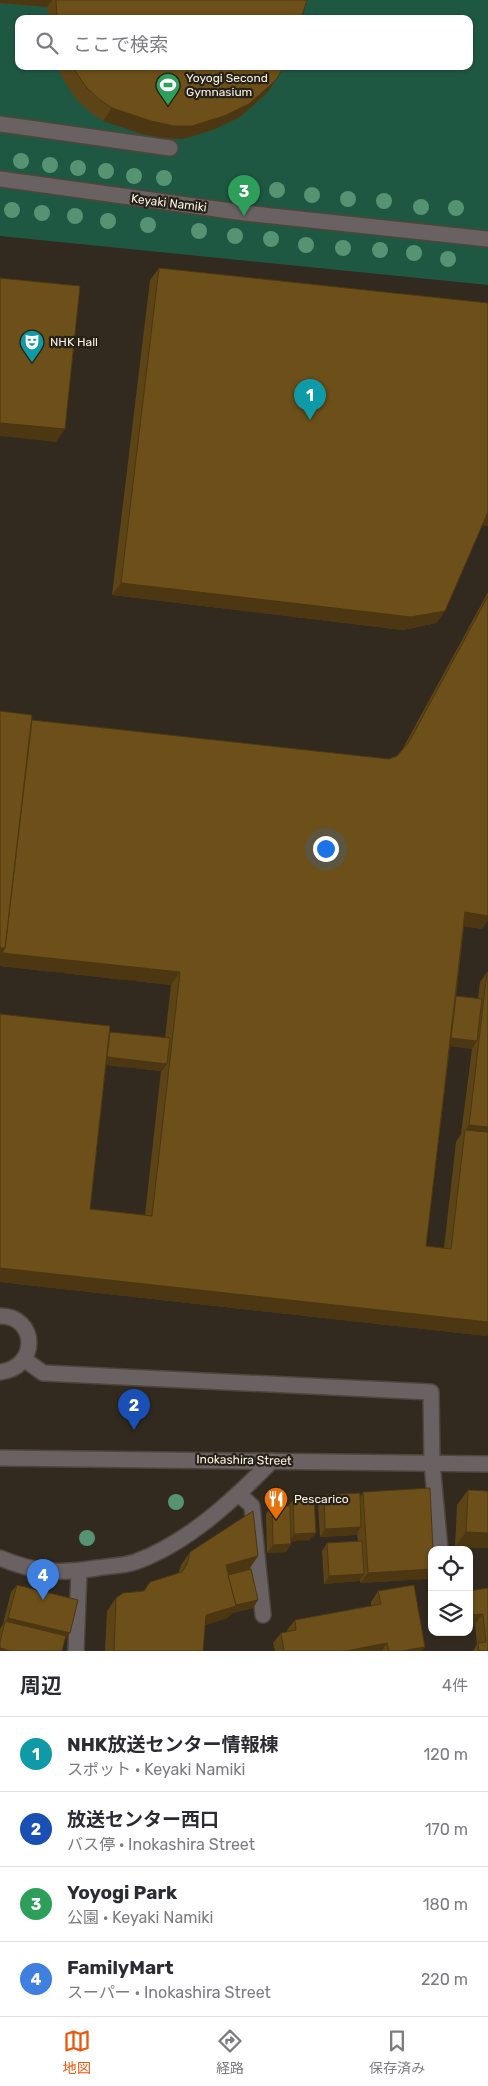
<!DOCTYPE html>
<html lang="ja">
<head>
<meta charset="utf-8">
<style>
	:root { --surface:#fff; --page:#f7f7f7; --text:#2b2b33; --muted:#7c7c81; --line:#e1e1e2; --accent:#ea580c }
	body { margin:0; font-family:Rubik,"Noto Sans JP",sans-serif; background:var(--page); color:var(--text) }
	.controls { position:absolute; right:15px; bottom:15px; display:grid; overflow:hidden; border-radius:10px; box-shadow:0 1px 4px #0004 }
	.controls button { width:45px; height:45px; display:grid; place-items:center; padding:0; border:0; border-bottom:1px solid var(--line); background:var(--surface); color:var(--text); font:25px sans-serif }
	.you { position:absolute; left:325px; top:848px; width:18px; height:18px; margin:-12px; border:4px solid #fff; border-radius:50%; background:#1a73e8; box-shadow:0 0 0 8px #1a73e833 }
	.badge { display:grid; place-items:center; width:32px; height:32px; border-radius:50%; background:var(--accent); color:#fff; font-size:16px; font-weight:700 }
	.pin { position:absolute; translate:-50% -41px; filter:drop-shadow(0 1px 2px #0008) }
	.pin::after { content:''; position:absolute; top:26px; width:18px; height:15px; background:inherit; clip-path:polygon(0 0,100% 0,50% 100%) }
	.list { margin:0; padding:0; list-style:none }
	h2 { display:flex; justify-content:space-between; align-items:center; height:65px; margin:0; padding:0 20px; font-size:21px }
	h2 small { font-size:16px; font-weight:400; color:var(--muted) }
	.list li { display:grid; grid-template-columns:32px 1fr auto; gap:15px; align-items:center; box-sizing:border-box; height:75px; padding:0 20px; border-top:1px solid var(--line) }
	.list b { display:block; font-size:19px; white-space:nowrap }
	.list p { margin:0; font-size:16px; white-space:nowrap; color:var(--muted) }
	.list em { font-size:16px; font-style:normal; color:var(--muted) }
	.icon { flex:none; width:28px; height:28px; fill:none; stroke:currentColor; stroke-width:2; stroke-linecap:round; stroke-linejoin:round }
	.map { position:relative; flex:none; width:488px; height:1651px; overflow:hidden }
	.search { position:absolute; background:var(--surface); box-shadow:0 1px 4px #0004; left:15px; right:15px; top:15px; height:55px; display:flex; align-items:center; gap:12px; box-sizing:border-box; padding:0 18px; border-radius:10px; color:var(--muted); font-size:19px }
	.sheet { height:365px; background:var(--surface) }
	nav { display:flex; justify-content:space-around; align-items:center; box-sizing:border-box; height:70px; border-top:1px solid var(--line); background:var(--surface); font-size:14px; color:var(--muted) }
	nav a { display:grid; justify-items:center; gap:2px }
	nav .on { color:var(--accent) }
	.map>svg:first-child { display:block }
</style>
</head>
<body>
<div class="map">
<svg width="488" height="1651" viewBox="0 0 488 1651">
	<rect width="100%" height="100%" fill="#322a1e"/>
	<path fill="#1f5842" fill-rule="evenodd" d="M 0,0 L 488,0 L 488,285 L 0,236 ZM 19,19 L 469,19 L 469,66 L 19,66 Z"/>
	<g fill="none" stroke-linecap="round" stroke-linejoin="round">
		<defs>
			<g id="minor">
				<path d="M 0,124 L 170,148"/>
				<path d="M 0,179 L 245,213 L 488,239"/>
				<path d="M 0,1316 C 38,1316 39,1368 0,1372"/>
				<path d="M 24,1359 L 43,1373 L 431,1392 L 432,1463 L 440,1550"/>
				<path d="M 0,1458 L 488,1464"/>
				<path d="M 239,1494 L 252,1506 L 263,1615"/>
				<path d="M 0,1558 C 36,1573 59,1574 97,1568 C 109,1566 123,1566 135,1562 C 188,1543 233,1500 272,1461"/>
				<path d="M 76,1651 L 79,1571"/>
			</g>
		</defs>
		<use href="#minor" stroke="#4e463b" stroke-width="18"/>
		<use href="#minor" stroke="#696162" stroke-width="15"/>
	</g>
	<g fill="#559373">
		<circle cx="21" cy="161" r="8"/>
		<circle cx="50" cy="165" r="8"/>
		<circle cx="78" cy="168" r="8"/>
		<circle cx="106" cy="171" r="8"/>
		<circle cx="134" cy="176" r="8"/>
		<circle cx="164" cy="178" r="8"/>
		<circle cx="240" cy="187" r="8"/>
		<circle cx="277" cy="190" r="8"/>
		<circle cx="312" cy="195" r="8"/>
		<circle cx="348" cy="199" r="8"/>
		<circle cx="384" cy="201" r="8"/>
		<circle cx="421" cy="207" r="8"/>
		<circle cx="456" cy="208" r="8"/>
		<circle cx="12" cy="210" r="8"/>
		<circle cx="42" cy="213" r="8"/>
		<circle cx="75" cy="216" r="8"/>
		<circle cx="108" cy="221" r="8"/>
		<circle cx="148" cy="225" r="8"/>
		<circle cx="199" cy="231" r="8"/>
		<circle cx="235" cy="236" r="8"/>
		<circle cx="271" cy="239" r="8"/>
		<circle cx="306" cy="245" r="8"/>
		<circle cx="343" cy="248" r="8"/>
		<circle cx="380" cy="250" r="8"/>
		<circle cx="414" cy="253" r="8"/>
		<circle cx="448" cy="259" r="8"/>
		<circle cx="176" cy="1502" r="8"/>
		<circle cx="87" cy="1538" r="8"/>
	</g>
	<g fill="#5d4416" fill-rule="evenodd">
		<path d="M 0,0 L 307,0 L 301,19 L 48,19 L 47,7 L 0,3 Z"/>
		<path d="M 57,66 L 284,66 L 267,93 L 240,117 L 215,129 L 183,139 L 165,138 L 142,134 L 103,121 L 90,112 L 77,100 L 64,81 Z"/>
		<path d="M 159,268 L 488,303 L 488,526 L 482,525 L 445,611 L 436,623 L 403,630 L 112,595 L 150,280 Z"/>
		<path d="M 488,592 L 488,920 L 482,929 L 464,926 L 456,996 L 478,998 L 480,982 L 487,972 L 487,1336 L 0,1282 L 0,1014 L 110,1032 L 165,1038 L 171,985 L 0,966 L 0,711 L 32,720 L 389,759 L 397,756 L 402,750 ZM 450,1046 L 472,1049 L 461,1134 L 456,1142 L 444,1248 L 426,1246 ZM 106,1065 L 161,1071 L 145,1215 L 90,1209 Z"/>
		<path d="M 468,1490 L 488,1491 L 488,1548 L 455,1547 L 457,1505 Z"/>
		<path d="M 363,1492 L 432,1550 L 432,1572 L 427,1579 L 360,1583 L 360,1580 L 359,1581 L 324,1584 L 322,1551 L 327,1543 L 358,1541 L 357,1533 L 356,1535 L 320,1537 L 318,1503 L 324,1495 L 360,1497 Z"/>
		<path d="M 293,1500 L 310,1540 L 291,1541 L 291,1544 L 286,1552 L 267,1553 L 266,1514 L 272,1506 L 288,1506 Z"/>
		<path d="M 190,1552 L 258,1556 L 249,1569 L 228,1574 L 253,1608 L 232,1613 L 227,1618 L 205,1625 L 203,1651 L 105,1651 L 107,1611 L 116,1598 L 143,1591 L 179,1572 L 181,1565 Z"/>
		<path d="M 17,1585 L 65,1640 L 0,1651 L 0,1629 L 3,1624 L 11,1592 Z"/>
		<path d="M 488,1588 L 488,1651 L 473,1651 L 477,1644 L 475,1624 L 469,1625 L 469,1591 Z"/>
		<path d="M 378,1591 L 425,1647 L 422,1651 L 275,1651 L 273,1643 L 281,1633 L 288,1632 L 287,1630 L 295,1620 L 371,1606 L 371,1602 Z"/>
	</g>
	<g fill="#4c3712">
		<path d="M 0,0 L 52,0 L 47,7 L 0,3 Z"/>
		<path d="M 276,80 L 267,93 L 240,117 L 215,129 L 183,139 L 165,138 L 142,134 L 103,121 L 112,108 Z"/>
		<path d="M 0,423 L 65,429 L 56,442 L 0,436 Z"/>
		<path d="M 488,512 L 488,526 L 479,524 Z"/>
		<path d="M 121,583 L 445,611 L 436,623 L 403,630 L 112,595 Z"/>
		<path d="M 465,912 L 488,916 L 488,920 L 482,929 L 456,925 Z"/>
		<path d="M 0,948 L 5,948 L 0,955 Z"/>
		<path d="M 2,953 L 180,972 L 171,985 L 0,966 L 0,955 Z"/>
		<path d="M 447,1037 L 477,1041 L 472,1049 L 442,1045 Z"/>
		<path d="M 104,1056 L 167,1064 L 162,1071 L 99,1064 Z"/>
		<path d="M 469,1125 L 488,1127 L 488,1139 L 465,1131 Z"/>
		<path d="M 0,1268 L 488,1322 L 488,1334 L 487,1336 L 0,1282 Z"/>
		<path d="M 361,1527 L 356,1535 L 320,1537 L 325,1529 Z"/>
		<path d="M 466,1532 L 488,1533 L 488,1548 L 455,1547 Z"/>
		<path d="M 316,1533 L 310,1540 L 289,1542 L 294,1534 Z"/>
		<path d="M 291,1544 L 286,1552 L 267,1553 L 273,1545 Z"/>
		<path d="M 258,1556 L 249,1569 L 217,1578 L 226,1565 Z"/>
		<path d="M 432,1569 L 432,1572 L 427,1579 L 360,1583 L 368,1573 Z"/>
		<path d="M 364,1574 L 359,1581 L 324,1584 L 329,1576 Z"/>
		<path d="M 258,1600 L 253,1608 L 232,1613 L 227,1618 L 197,1628 L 206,1615 L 235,1605 Z"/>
		<path d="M 483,1614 L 475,1624 L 469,1625 L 469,1618 L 471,1615 Z"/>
		<path d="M 8,1618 L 70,1633 L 64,1641 L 5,1623 Z"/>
		<path d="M 387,1643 L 382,1651 L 346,1651 Z"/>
		<path d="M 425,1647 L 422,1651 L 401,1651 Z"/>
		<path d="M 0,1648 L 10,1651 L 0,1651 Z"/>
	</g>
	<g fill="#6c4f19" stroke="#4c3712">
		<path d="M 56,0 L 307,0 L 301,19 L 57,19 Z"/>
		<path d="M 72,66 L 284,66 L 276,80 L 249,104 L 224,116 L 192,126 L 174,126 L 151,121 L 112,108 L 99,99 L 86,87 Z"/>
		<path d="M 159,268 L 488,303 L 488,512 L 445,611 L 411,617 L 121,583 Z"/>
		<path d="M 0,278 L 80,286 L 65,429 L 0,423 Z"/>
		<path d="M 488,596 L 488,916 L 465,912 L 426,1246 L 451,1249 L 465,1130 L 488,1132 L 488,1322 L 0,1268 L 0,1014 L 110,1026 L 90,1209 L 152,1216 L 180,972 L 2,953 L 5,948 L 32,720 L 389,759 L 397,756 L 409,742 Z"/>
		<path d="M 0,711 L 32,715 L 5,948 L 0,948 Z"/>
		<path d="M 487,972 L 488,972 L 488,1127 L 469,1125 Z"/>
		<path d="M 456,996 L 482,999 L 477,1041 L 451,1038 Z"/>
		<path d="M 110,1032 L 170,1038 L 167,1064 L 107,1057 Z"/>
		<path d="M 430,1488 L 433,1550 L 432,1550 L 432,1569 L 368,1573 L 363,1492 Z"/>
		<path d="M 468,1490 L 488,1491 L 488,1533 L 466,1532 Z"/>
		<path d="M 360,1493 L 361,1527 L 325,1529 L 324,1495 Z"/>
		<path d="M 314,1498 L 316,1533 L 294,1534 L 293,1500 Z"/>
		<path d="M 272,1506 L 290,1506 L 291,1544 L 273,1545 Z"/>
		<path d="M 253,1511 L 258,1556 L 226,1565 L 236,1606 L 206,1615 L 203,1651 L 114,1651 L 116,1598 L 123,1593 L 144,1591 L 150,1582 L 182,1572 L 187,1564 L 190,1552 Z"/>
		<path d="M 362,1541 L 364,1574 L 329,1576 L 327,1543 Z"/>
		<path d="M 251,1569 L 258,1600 L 236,1605 L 228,1575 Z"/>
		<path d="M 17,1585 L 78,1600 L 70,1633 L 8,1618 Z"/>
		<path d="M 414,1585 L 425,1647 L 401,1651 L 389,1651 L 387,1643 L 346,1651 L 284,1651 L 281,1633 L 296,1630 L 295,1620 L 381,1604 L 378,1591 Z"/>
		<path d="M 488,1588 L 488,1651 L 479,1651 L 478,1643 L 486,1642 L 483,1614 L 471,1615 L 469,1591 Z"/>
		<path d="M 5,1621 L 66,1636 L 62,1651 L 10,1651 L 0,1648 L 0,1642 Z"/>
	</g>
	<defs>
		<symbol id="stadium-pin" viewBox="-11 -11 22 30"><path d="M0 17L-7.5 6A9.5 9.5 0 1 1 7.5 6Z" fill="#2e9e5b" stroke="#282115"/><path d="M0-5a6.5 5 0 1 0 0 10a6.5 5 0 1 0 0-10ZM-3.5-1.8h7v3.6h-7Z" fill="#fff"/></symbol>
		<symbol id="theatre-pin" viewBox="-11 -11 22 30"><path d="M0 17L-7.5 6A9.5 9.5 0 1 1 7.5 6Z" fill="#0f9aa8" stroke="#282115"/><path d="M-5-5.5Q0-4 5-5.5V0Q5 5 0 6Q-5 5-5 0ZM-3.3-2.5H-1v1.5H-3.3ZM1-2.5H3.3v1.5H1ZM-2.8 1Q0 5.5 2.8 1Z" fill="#fff"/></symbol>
		<symbol id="restaurant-pin" viewBox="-11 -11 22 30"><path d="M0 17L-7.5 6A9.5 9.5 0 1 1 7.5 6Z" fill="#e8710a" stroke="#282115"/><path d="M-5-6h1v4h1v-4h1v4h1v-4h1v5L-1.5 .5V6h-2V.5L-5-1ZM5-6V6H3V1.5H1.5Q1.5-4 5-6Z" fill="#fff"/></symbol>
	</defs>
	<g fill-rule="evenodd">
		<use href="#stadium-pin" x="154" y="71" width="28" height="38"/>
		<use href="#theatre-pin" x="18" y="328" width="28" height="38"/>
		<use href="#restaurant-pin" x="262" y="1485" width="28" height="38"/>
	</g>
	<g text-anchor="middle" stroke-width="4.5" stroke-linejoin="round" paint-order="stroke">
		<g font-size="12" fill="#f7f3eb" stroke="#282115" text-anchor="start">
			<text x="186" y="82">Yoyogi Second<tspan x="186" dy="14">Gymnasium</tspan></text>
			<text x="50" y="346">NHK Hall</text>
			<text x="294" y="1503">Pescarico</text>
		</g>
		<g font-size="12" fill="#f7f3eb" stroke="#282115">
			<text transform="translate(169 203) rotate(7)" y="4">Keyaki Namiki</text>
			<text transform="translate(244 1460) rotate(1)" y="4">Inokashira Street</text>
		</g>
	</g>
</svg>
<div class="controls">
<button><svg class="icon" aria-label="locate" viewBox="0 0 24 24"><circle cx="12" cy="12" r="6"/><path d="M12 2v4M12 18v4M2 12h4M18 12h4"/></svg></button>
<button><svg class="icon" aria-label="layers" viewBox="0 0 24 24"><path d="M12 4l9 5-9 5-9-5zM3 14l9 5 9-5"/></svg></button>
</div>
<div class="you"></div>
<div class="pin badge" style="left:310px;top:420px;background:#0f9aa8">1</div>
<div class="pin badge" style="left:134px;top:1430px;background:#1a4fb4">2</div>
<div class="pin badge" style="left:244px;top:216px;background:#2e9e5b">3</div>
<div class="pin badge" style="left:43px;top:1600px;background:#3f7fe0">4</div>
<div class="search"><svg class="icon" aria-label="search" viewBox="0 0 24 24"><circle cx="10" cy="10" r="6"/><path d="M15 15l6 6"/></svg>ここで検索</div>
</div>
<section class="sheet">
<h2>周辺<small>4件</small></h2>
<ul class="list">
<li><span class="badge" style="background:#0f9aa8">1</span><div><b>NHK放送センター情報棟</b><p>スポット · Keyaki Namiki</p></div><em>120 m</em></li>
<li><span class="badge" style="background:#1a4fb4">2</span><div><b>放送センター西口</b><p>バス停 · Inokashira Street</p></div><em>170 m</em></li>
<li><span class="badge" style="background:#2e9e5b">3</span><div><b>Yoyogi Park</b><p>公園 · Keyaki Namiki</p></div><em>180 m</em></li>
<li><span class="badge" style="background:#3f7fe0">4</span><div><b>FamilyMart</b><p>スーパー · Inokashira Street</p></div><em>220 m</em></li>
</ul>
</section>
<nav>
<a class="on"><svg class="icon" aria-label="map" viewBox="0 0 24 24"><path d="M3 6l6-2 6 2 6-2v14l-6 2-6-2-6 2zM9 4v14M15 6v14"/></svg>地図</a>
<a><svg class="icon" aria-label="directions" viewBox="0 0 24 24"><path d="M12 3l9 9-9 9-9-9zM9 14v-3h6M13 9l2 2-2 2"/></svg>経路</a>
<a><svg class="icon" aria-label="saved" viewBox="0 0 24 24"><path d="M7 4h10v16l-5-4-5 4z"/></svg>保存済み</a>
</nav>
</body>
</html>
